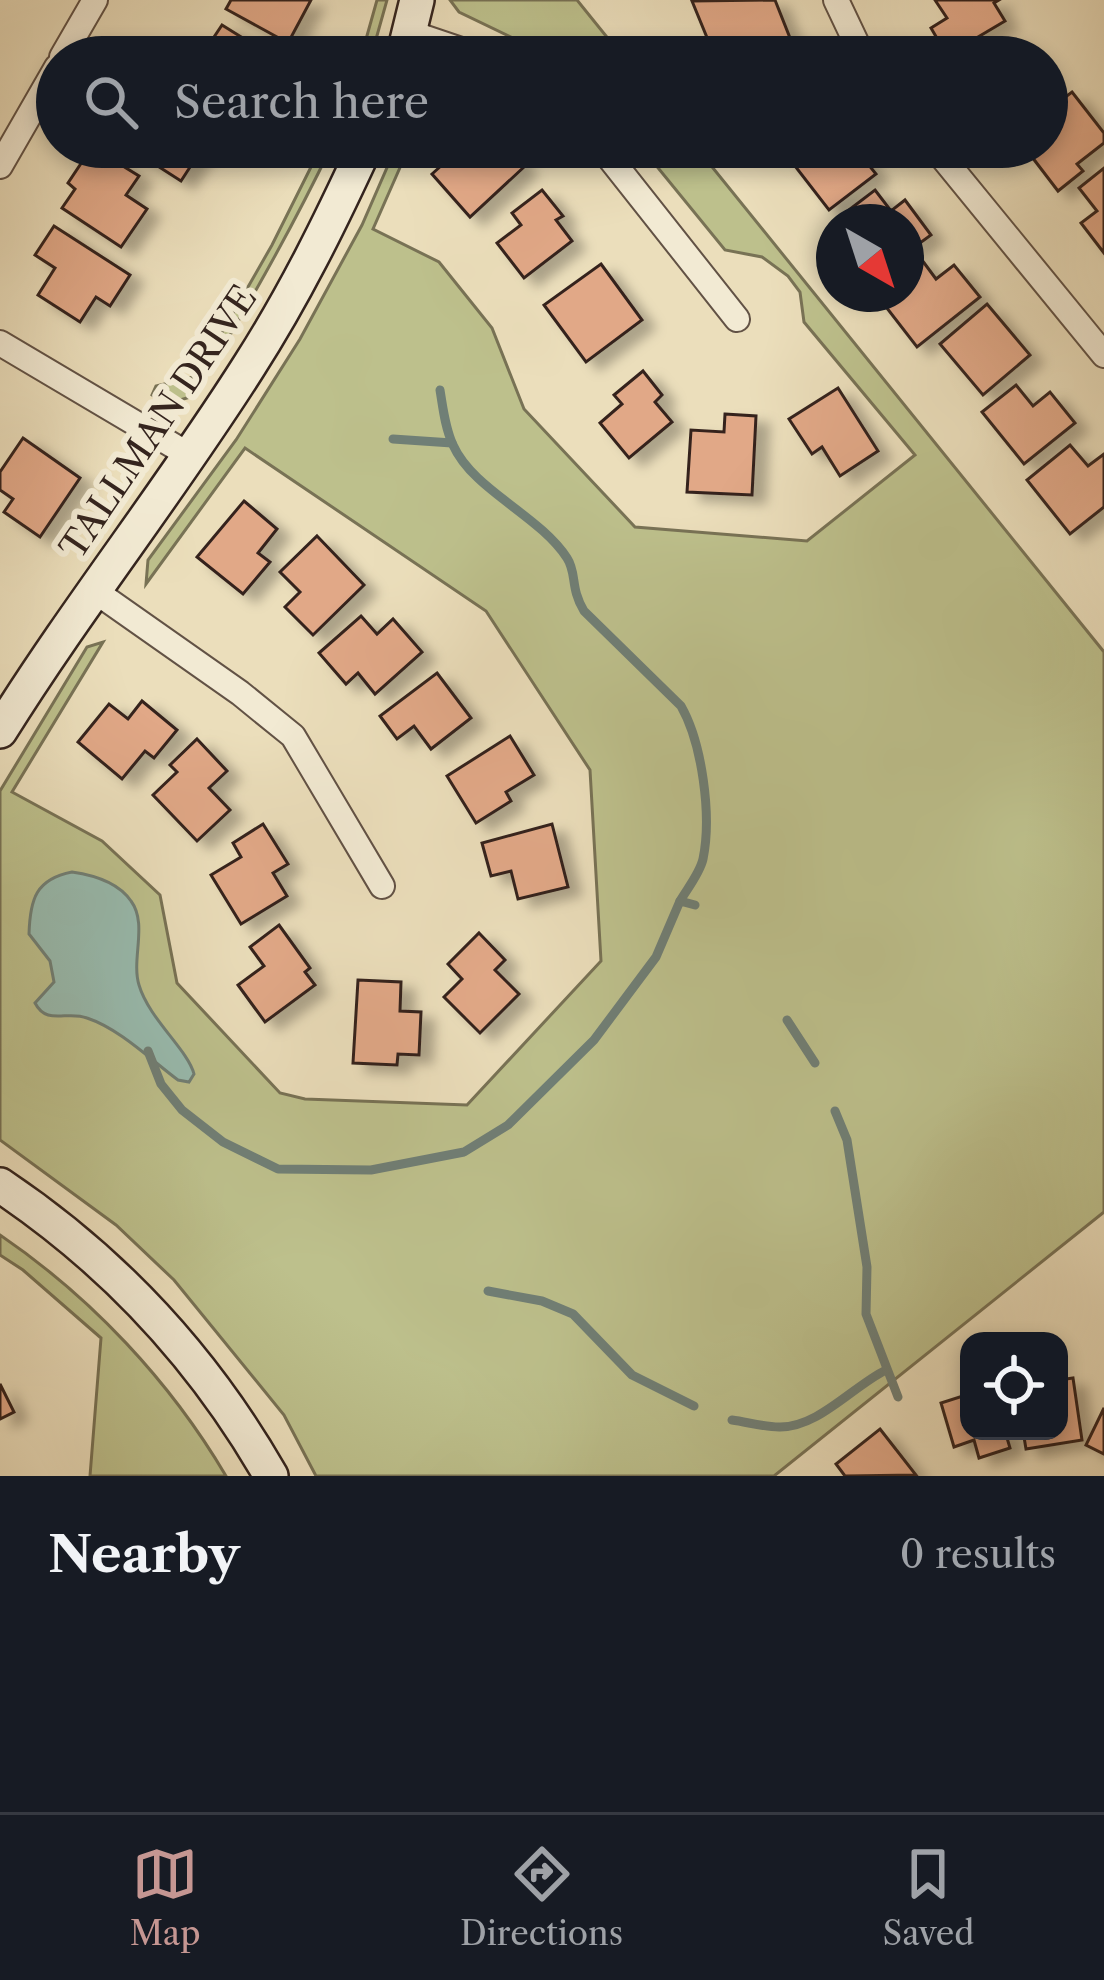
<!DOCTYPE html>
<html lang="en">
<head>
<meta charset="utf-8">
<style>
	:root { --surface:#171b24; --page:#242831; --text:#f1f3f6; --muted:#9ea1a6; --line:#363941; --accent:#c59692 }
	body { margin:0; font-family:"Libre Caslon Text",serif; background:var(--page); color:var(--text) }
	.controls { position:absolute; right:36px; bottom:36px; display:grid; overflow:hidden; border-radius:24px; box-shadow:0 6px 18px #0003 }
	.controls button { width:108px; height:108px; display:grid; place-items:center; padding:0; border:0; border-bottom:3px solid var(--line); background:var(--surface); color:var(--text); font:60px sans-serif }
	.compass { position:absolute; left:816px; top:204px; width:108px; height:108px; border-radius:50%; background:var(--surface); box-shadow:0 6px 18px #0003; rotate:141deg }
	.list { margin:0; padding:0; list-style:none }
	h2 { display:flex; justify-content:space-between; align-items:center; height:156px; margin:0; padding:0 48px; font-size:51px }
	h2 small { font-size:39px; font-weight:400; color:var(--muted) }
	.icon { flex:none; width:66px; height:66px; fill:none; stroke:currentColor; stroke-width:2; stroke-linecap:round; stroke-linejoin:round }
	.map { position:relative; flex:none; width:1104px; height:1476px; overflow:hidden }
	.search { position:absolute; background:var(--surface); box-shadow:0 6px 18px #0003; left:36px; right:36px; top:36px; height:132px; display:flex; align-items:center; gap:30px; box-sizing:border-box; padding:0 42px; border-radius:66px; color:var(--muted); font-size:45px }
	.sheet { height:336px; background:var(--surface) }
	nav { display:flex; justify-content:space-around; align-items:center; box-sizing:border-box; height:168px; border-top:3px solid var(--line); background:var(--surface); font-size:33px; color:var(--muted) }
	nav a { display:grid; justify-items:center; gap:6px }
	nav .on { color:var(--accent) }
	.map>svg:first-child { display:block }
</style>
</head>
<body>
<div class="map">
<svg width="1104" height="1476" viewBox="0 0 1104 1476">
	<defs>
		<filter id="shadow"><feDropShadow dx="13" dy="8" stdDeviation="6" flood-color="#0004"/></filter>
	</defs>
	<rect width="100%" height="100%" fill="#ebdebb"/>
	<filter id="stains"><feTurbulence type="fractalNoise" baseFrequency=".00167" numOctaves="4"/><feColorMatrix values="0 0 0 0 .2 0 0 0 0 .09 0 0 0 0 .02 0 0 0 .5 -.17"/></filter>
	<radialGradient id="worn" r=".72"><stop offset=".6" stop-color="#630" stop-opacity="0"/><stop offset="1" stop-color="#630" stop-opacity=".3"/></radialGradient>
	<g fill="#bdc08c" stroke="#787255" stroke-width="3">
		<path d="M 377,0 L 387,0 L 371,57 L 361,57 Z"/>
		<path d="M 450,0 L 577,0 L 623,57 L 552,57 L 459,12 Z"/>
		<path d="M 321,147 L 331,147 C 290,233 243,314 194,396 L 166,404 L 152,395 L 156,386 L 197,376 L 272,245 Z"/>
		<path d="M 396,147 L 409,147 L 373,229 L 439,262 L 492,328 L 524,409 L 635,527 L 807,541 L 915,455 L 804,322 L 800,292 L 788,276 L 762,257 L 725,250 L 641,147 L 696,147 L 1104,652 L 1104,1212 L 774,1476 L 316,1476 L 284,1415 L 174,1280 L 116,1225 L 0,1140 L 0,791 L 87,647 L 103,642 L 12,792 L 102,841 L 160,895 L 177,983 L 280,1093 L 305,1099 L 467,1105 L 601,961 L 590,770 L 486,611 L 245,448 L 146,584 L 148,560 L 236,440 L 300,339 L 362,225 Z"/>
		<path d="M 0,1235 C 91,1297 170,1381 226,1476 L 90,1476 L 101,1338 L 23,1270 L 0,1255 Z"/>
	</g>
	<path fill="#98bcb0" stroke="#707f76" stroke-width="3" d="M 72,872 C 93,875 118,882 131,901 C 148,924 131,959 139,985 C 149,1019 188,1050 194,1074 L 189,1082 L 178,1080 C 151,1060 120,1029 87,1018 C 67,1010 47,1026 35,1003 L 54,982 L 50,961 L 29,934 C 30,899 36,879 72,872 Z"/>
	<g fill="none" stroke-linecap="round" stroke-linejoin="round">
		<g stroke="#707f76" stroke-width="9">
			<path d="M 440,390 C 443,408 445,428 453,445 C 473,490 539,515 567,558 C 577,573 570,588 584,611 L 681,706 C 702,743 712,815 703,859 C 700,873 687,889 680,901"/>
			<path d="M 393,439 L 452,443"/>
			<path d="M 787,1020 L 815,1063"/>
			<path d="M 148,1051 L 161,1084 L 182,1110 L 223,1142 L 278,1169 L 371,1170 L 464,1152 L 508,1125 L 594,1040 L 656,957 L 680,901 L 695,905"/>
			<path d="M 835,1111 L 847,1140 L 867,1267 L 866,1314 L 898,1397"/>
			<path d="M 488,1291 L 542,1301 L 573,1314 L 632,1375 L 694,1406"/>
			<path d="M 732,1420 C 747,1422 764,1427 779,1427 C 818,1428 853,1386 886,1370"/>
		</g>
	</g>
	<g fill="#e1a887" stroke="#34241e" stroke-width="3" filter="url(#shadow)">
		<path d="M 231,0 L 311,0 L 288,43 L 226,9 Z"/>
		<path d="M 775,0 L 790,38 L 742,57 L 715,57 L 692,1 Z"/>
		<path d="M 935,0 L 999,0 L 994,3 L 1005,21 L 973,40 L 978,48 L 964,57 L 948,57 L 931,28 L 947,18 Z"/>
		<path d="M 222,25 L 273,57 L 191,57 L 199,45 L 206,49 Z"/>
		<path d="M 1011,39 L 1026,57 L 989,57 Z"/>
		<path d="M 1072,92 L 1104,133 L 1104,143 L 1077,164 L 1083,171 L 1058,191 L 1032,157 L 1047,147 L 1047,111 Z"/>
		<path d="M 92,147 L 139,176 L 126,195 L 147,209 L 121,247 L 62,208 L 75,189 L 68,183 Z"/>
		<path d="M 128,147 L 203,147 L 181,181 Z"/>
		<path d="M 462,147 L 474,147 L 485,159 L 499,147 L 506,147 L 524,167 L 470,217 L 432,174 Z"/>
		<path d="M 800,147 L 839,147 L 846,156 L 856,149 L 876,174 L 829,210 L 788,157 Z"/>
		<path d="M 1104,168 L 1104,253 L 1081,223 L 1097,211 L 1079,188 Z"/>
		<path d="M 542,190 L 563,216 L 556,220 L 572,241 L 524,278 L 497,243 L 521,225 L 512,213 Z"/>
		<path d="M 875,190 L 891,211 L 905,200 L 931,235 L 909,251 L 906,222 L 840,222 L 837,219 Z"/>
		<path d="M 54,226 L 130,275 L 110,306 L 96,297 L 80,322 L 38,295 L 55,268 L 35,255 Z"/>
		<path d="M 919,256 L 936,279 L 954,265 L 980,297 L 917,347 L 876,294 L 906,294 L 906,267 Z"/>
		<path d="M 601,264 L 642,320 L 586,362 L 544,305 Z"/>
		<path d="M 987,304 L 1030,355 L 983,395 L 940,344 Z"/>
		<path d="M 643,371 L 662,395 L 655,402 L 672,422 L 629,458 L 600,423 L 622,404 L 614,395 Z"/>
		<path d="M 1016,385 L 1033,406 L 1050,392 L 1075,423 L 1024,464 L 982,412 Z"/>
		<path d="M 838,388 L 878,451 L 840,476 L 822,447 L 812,454 L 789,419 Z"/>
		<path d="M 725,414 L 756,416 L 752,495 L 687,492 L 691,430 L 724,432 Z"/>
		<path d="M 23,438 L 80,478 L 40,537 L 4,512 L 13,499 L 0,490 L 0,472 Z"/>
		<path d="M 1070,445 L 1088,466 L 1104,454 L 1104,507 L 1070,534 L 1027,480 Z"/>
		<path d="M 244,501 L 277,529 L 258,553 L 270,562 L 243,594 L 197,557 Z"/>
		<path d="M 317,536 L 364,585 L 313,635 L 285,607 L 300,592 L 280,572 Z"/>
		<path d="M 361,616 L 377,634 L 393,619 L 422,652 L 375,694 L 358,673 L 346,684 L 319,653 Z"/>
		<path d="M 437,673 L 471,718 L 431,749 L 414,726 L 397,739 L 380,716 Z"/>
		<path d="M 142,701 L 177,730 L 154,758 L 145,751 L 122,779 L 78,742 L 109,704 L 128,719 Z"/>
		<path d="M 510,736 L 534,775 L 506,792 L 511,801 L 476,823 L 447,776 Z"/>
		<path d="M 197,739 L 227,771 L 209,788 L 230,810 L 197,841 L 153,795 L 177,772 L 170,765 Z"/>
		<path d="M 263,824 L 288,864 L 273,873 L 287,896 L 241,924 L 211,875 L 241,857 L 233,843 Z"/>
		<path d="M 552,824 L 568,887 L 518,899 L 511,871 L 491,876 L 482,843 Z"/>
		<path d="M 279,925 L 310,968 L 305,972 L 315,985 L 265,1022 L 238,985 L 264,966 L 250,947 Z"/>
		<path d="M 479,933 L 505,960 L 495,970 L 519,994 L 480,1033 L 444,997 L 462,979 L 448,964 Z"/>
		<path d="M 358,980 L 401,982 L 400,1011 L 421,1012 L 419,1055 L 398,1054 L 397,1065 L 353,1063 Z"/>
		<path d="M 1073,1378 L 1082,1440 L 1026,1449 L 1023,1431 L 1059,1431 L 1059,1380 Z"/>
		<path d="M 0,1384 L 14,1412 L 0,1419 Z"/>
		<path d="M 969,1394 L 969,1431 L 1005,1431 L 1010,1448 L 979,1458 L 974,1440 L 954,1447 L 941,1403 Z"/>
		<path d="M 1104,1408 L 1104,1454 L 1086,1445 Z"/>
		<path d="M 880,1429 L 916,1475 L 845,1476 L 836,1464 Z"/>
	</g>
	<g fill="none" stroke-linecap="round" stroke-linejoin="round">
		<defs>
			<g id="street">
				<path d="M 836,0 L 863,57"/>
				<path d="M 411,33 L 482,57"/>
				<path d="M 62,57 L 95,0"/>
				<path d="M 601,147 L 737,319"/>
				<path d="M 934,147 L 1104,355"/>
				<path d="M 0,166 L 57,67"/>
				<path d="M 0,343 L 189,455"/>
				<path d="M 92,589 L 240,693 L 293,736 L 382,886"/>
			</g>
			<g id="secondary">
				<path d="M 403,57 L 417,0"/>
				<path d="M 0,731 C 78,606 170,491 249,366 C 294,296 330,223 365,147"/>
				<path d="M 0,1185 C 112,1260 204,1359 271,1476"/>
			</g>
		</defs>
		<use href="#street" stroke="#625245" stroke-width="28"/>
		<use href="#secondary" stroke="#34241e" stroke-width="38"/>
		<use href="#street" stroke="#f2ead3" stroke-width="24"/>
		<use href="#secondary" stroke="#f2ead3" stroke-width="33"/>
	</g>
	<g text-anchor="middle" stroke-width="12" stroke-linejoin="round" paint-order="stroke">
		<g font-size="36" fill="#34241e" stroke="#f2ead3">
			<text transform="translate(158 422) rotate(-56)" y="13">TALLMAN DRIVE</text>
		</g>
	</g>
	<rect width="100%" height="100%" filter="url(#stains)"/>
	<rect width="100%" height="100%" fill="url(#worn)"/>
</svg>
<div class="controls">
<button><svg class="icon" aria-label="locate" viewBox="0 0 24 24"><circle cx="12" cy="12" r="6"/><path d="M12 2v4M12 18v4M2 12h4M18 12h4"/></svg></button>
</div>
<svg class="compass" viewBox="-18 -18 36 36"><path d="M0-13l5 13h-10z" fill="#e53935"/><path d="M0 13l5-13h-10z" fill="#9ea1a6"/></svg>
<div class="search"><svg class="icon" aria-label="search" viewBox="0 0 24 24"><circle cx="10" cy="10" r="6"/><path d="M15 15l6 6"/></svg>Search here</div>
</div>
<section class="sheet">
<h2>Nearby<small>0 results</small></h2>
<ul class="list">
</ul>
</section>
<nav>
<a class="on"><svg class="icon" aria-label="map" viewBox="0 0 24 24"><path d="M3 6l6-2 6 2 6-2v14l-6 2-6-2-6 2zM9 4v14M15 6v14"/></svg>Map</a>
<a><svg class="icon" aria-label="directions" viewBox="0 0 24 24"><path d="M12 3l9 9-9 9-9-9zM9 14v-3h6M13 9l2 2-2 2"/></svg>Directions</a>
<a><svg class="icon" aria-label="saved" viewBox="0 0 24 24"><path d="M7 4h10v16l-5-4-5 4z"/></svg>Saved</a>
</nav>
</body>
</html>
